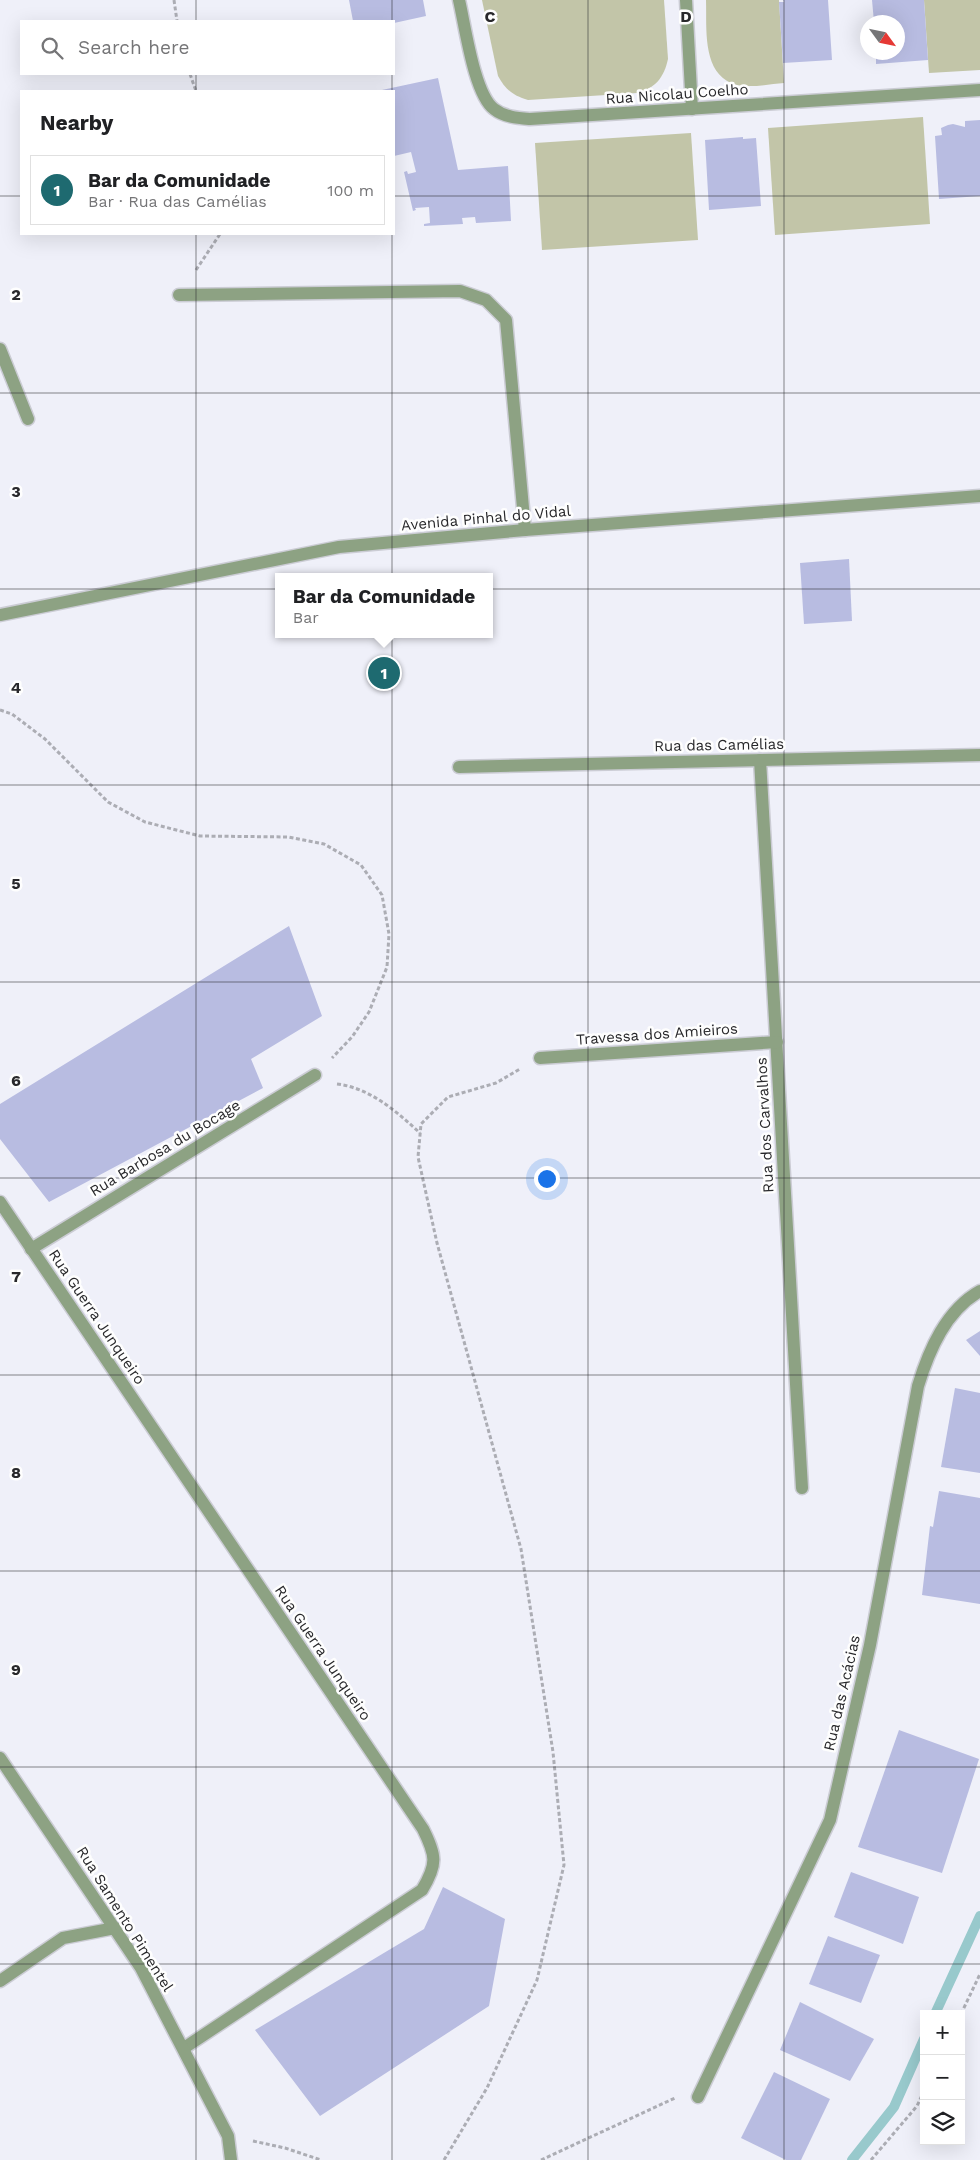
<!DOCTYPE html>
<html lang="en">
<head>
<meta charset="utf-8">
<style>
	:root { --surface:#fff; --page:#f2f2f2; --text:#202124; --muted:#757577; --line:#e0e0e0; --accent:#1e6a70 }
	body { margin:0; font-family:"Work Sans",sans-serif; background:var(--page); color:var(--text) }
	.controls { position:absolute; right:15px; bottom:15px; display:grid; overflow:hidden; border-radius:0px; box-shadow:0 5px 20px #0002 }
	.controls button { width:45px; height:45px; display:grid; place-items:center; padding:0; border:0; border-bottom:1px solid var(--line); background:var(--surface); color:var(--text); font:25px sans-serif }
	.compass { position:absolute; left:860px; top:15px; width:45px; height:45px; border-radius:50%; background:var(--surface); box-shadow:0 5px 20px #0002; rotate:123deg }
	.you { position:absolute; left:546px; top:1178px; width:18px; height:18px; margin:-12px; border:4px solid #fff; border-radius:50%; background:#1a73e8; box-shadow:0 0 0 8px #1a73e833 }
	.badge { display:grid; place-items:center; width:32px; height:32px; border-radius:50%; background:var(--accent); color:#fff; font-size:16px; font-weight:700 }
	.pin { position:absolute; translate:-50% -50%; border:2px solid #fff; box-shadow:0 1px 5px #0006 }
	.popup { position:absolute; left:275px; top:573px; width:218px; height:65px; box-sizing:border-box; display:grid; place-content:center; border-radius:0px; background:var(--surface); filter:drop-shadow(0 1px 4px #0005); font-size:16px; white-space:nowrap; color:var(--muted) }
	.popup b { font-size:19px; color:var(--text) }
	.popup::after { content:''; position:absolute; left:50%; top:100%; margin-left:-10px; border:10px solid transparent; border-top-color:var(--surface) }
	.list { margin:0; padding:0; list-style:none }
	h2 { display:flex; justify-content:space-between; align-items:center; height:65px; margin:0; padding:0 20px; font-size:21px }
	h2 small { font-size:16px; font-weight:400; color:var(--muted) }
	.list li { display:grid; grid-template-columns:32px 1fr auto; gap:15px; align-items:center; box-sizing:border-box; height:70px; margin:0 10px 10px; padding:0 10px; border:1px solid var(--line); border-radius:0px }
	.list b { display:block; font-size:19px; white-space:nowrap }
	.list p { margin:0; font-size:16px; white-space:nowrap; color:var(--muted) }
	.list em { font-size:16px; font-style:normal; color:var(--muted) }
	.icon { flex:none; width:28px; height:28px; fill:none; stroke:currentColor; stroke-width:2; stroke-linecap:round; stroke-linejoin:round }
	.map { position:relative; flex:none; width:980px; height:2160px; overflow:hidden }
	.search { position:absolute; background:var(--surface); box-shadow:0 5px 20px #0002; left:20px; top:20px; width:375px; height:55px; display:flex; align-items:center; gap:12px; box-sizing:border-box; padding:0 18px; border-radius:0px; color:var(--muted); font-size:19px }
	.panel { position:absolute; background:var(--surface); box-shadow:0 5px 20px #0002; left:20px; top:90px; width:375px; height:145px; border-radius:0px }
	.map>svg:first-child { display:block }
</style>
</head>
<body>
<div class="map">
<svg width="980" height="2160" viewBox="0 0 980 2160">
	<rect width="100%" height="100%" fill="#eff0f9"/>
	<g fill="#c2c5a8">
		<path d="M 482,0 L 664,0 L 668,59 C 664,77 656,88 637,93 L 528,100 C 513,96 505,89 498,76 Z"/>
		<path d="M 706,0 L 779,0 L 784,83 C 770,84 752,88 737,85 C 701,76 707,28 706,0 Z"/>
		<path d="M 924,0 L 980,0 L 980,70 L 929,73 Z"/>
		<path d="M 923,117 L 930,224 L 775,235 L 768,128 Z"/>
		<path d="M 691,133 L 698,240 L 542,250 L 535,143 Z"/>
	</g>
	<g fill="none" stroke-linecap="round" stroke-linejoin="round">
		<g stroke="#98c9cc" stroke-width="10">
			<path d="M 935,2014 L 980,1916"/>
			<path d="M 852,2160 L 894,2107 L 924,2039"/>
		</g>
	</g>
	<g fill="#b8bce1">
		<path d="M 349,0 L 423,0 L 426,16 L 394,23 L 394,21 L 353,21 Z"/>
		<path d="M 783,0 L 828,0 L 832,60 L 783,63 L 779,2 L 784,2 Z"/>
		<path d="M 872,0 L 924,0 L 928,60 L 876,64 L 876,52 L 898,52 L 898,22 L 874,22 Z"/>
		<path d="M 438,78 L 458,170 L 508,166 L 511,221 L 476,223 L 475,217 L 462,218 L 463,224 L 424,226 L 424,224 L 430,223 L 429,207 L 415,208 L 416,210 L 413,211 L 404,172 L 407,171 L 408,174 L 416,172 L 411,152 L 394,156 L 394,91 L 382,90 Z"/>
		<path d="M 980,120 L 980,196 L 939,199 L 935,136 L 942,135 L 941,128 L 948,125 L 953,124 L 965,127 L 965,121 Z"/>
		<path d="M 743,137 L 743,139 L 756,138 L 761,206 L 709,210 L 705,140 Z"/>
		<path d="M 849,559 L 852,621 L 804,624 L 800,563 Z"/>
		<path d="M 289,926 L 322,1016 L 251,1059 L 263,1088 L 49,1202 L 0,1139 L 0,1104 Z"/>
		<path d="M 980,1331 L 980,1356 L 966,1340 Z"/>
		<path d="M 955,1388 L 980,1393 L 980,1473 L 941,1467 Z"/>
		<path d="M 939,1491 L 980,1498 L 980,1604 L 922,1595 L 930,1526 L 933,1527 Z"/>
		<path d="M 899,1730 L 979,1759 L 942,1873 L 858,1847 Z"/>
		<path d="M 851,1872 L 919,1897 L 903,1944 L 834,1917 Z"/>
		<path d="M 443,1887 L 505,1919 L 489,2006 L 320,2116 L 255,2030 L 424,1929 Z"/>
		<path d="M 828,1936 L 880,1955 L 861,2003 L 809,1984 Z"/>
		<path d="M 800,2002 L 874,2039 L 850,2081 L 780,2050 Z"/>
		<path d="M 774,2072 L 830,2099 L 801,2160 L 786,2160 L 741,2138 Z"/>
	</g>
	<g fill="none" stroke-linecap="round" stroke-linejoin="round">
		<defs>
			<path id="service" d="M 179,295 L 460,291 L 486,300 L 506,320 L 525,530"/>
			<path id="pedestrian" d="M 0,1981 L 63,1938 L 115,1928"/>
			<g id="minor">
				<path d="M 459,0 C 465,25 474,94 494,109 C 504,117 518,118 530,119 L 980,90"/>
				<path d="M 686,0 L 692,109"/>
				<path d="M 0,349 L 28,419"/>
				<path d="M 760,760 L 802,1488"/>
				<path d="M 459,767 L 980,755"/>
				<path d="M 540,1058 L 777,1042"/>
				<path d="M 0,1202 L 423,1829 C 436,1855 438,1864 422,1890 L 184,2048"/>
				<path d="M 31,1249 L 315,1075"/>
				<path d="M 0,1758 L 141,1968 L 228,2136 L 231,2160"/>
				<path d="M 698,2097 L 830,1820 L 870,1645 L 918,1386 C 929,1350 946,1310 980,1291"/>
			</g>
			<path id="tertiary" d="M 0,615 L 339,547 L 525,530 L 980,496"/>
		</defs>
		<use href="#service" stroke="#cbccd4" stroke-width="15"/>
		<use href="#pedestrian" stroke="#cbccd4" stroke-width="15"/>
		<use href="#minor" stroke="#cbccd4" stroke-width="15"/>
		<use href="#tertiary" stroke="#cbccd4" stroke-width="15"/>
		<g stroke="#acadb4" stroke-width="3" stroke-dasharray="4 2.5" stroke-linecap="butt">
			<path d="M 174,0 L 177,21"/>
			<path d="M 190,74 L 196,91"/>
			<path d="M 196,270 L 220,234"/>
			<path d="M 0,710 L 12,714 L 45,739 L 108,802 L 145,822 L 200,836 L 288,837 L 324,844 L 361,865 L 382,895 L 389,934 L 387,967 L 369,1012 L 352,1037 L 332,1058"/>
			<path d="M 337,1084 C 370,1088 396,1111 420,1133"/>
			<path d="M 961,2014 L 980,1974"/>
			<path d="M 253,2141 L 285,2148 L 321,2160"/>
			<path d="M 444,2160 L 487,2088 L 537,1980 L 564,1865 L 553,1752 L 521,1549 L 437,1243 L 418,1157 L 421,1124 L 448,1097 L 496,1083 L 520,1069"/>
			<path d="M 541,2160 L 675,2098"/>
			<path d="M 871,2160 L 917,2106 L 924,2091"/>
		</g>
		<use href="#service" stroke="#8da283" stroke-width="12"/>
		<use href="#pedestrian" stroke="#8da283" stroke-width="12"/>
		<use href="#minor" stroke="#8da283" stroke-width="12"/>
		<use href="#tertiary" stroke="#8da283" stroke-width="12"/>
	</g>
	<path fill="none" stroke="#28282b" stroke-width="1" stroke-opacity="0.55" d="M 196,0 L 196,21M 392,0 L 392,21M 588,0 L 588,2160M 784,0 L 784,2160M 196,74 L 196,91M 392,74 L 392,91M 0,196 L 21,196M 394,196 L 980,196M 196,234 L 196,2160M 392,234 L 392,2160M 0,393 L 980,393M 0,589 L 980,589M 0,785 L 980,785M 0,982 L 980,982M 0,1178 L 980,1178M 0,1375 L 980,1375M 0,1571 L 980,1571M 0,1767 L 980,1767M 0,1964 L 980,1964"/>
	<g text-anchor="middle" stroke-width="5" stroke-linejoin="round" paint-order="stroke">
		<g font-size="15" fill="#28282b" stroke="#fefefe">
			<text transform="translate(677 94) rotate(-4)" y="5">Rua Nicolau Coelho</text>
			<text transform="translate(486 518) rotate(-5)" y="5">Avenida Pinhal do Vidal</text>
			<text transform="translate(719 745) rotate(-1)" y="5">Rua das Camélias</text>
			<text transform="translate(657 1034) rotate(-4)" y="5">Travessa dos Amieiros</text>
			<text transform="translate(765 1125) rotate(-93)" y="5">Rua dos Carvalhos</text>
			<text transform="translate(165 1148) rotate(-31)" y="5">Rua Barbosa du Bocage</text>
			<text transform="translate(97 1317) rotate(56)" y="5">Rua Guerra Junqueiro</text>
			<text transform="translate(323 1653) rotate(56)" y="5">Rua Guerra Junqueiro</text>
			<text transform="translate(842 1693) rotate(-77)" y="5">Rua das Acácias</text>
			<text transform="translate(125 1919) rotate(58)" y="5">Rua Samento Pimentel</text>
		</g>
	</g>
	<g font-size="16" text-anchor="middle" font-weight="bold" fill="#28282b" stroke="#fefefe" stroke-width="5" stroke-linejoin="round" paint-order="stroke">
		<text x="490" y="22">C</text>
		<text x="686" y="22">D</text>
		<text x="16" y="300">2</text>
		<text x="16" y="497">3</text>
		<text x="16" y="693">4</text>
		<text x="16" y="889">5</text>
		<text x="16" y="1086">6</text>
		<text x="16" y="1282">7</text>
		<text x="16" y="1478">8</text>
		<text x="16" y="1675">9</text>
	</g>
</svg>
<div class="controls">
<button>+</button>
<button>−</button>
<button><svg class="icon" aria-label="layers" viewBox="0 0 24 24"><path d="M12 4l9 5-9 5-9-5zM3 14l9 5 9-5"/></svg></button>
</div>
<svg class="compass" viewBox="-18 -18 36 36"><path d="M0-13l5 13h-10z" fill="#e53935"/><path d="M0 13l5-13h-10z" fill="#757577"/></svg>
<div class="you"></div>
<div class="pin badge" style="left:384px;top:673px">1</div>
<div class="popup"><b>Bar da Comunidade</b>Bar</div>
<div class="search"><svg class="icon" aria-label="search" viewBox="0 0 24 24"><circle cx="10" cy="10" r="6"/><path d="M15 15l6 6"/></svg>Search here</div>
<section class="panel">
<h2>Nearby<small></small></h2>
<ul class="list">
<li><span class="badge">1</span><div><b>Bar da Comunidade</b><p>Bar · Rua das Camélias</p></div><em>100 m</em></li>
</ul>
</section>
</div>
</body>
</html>
